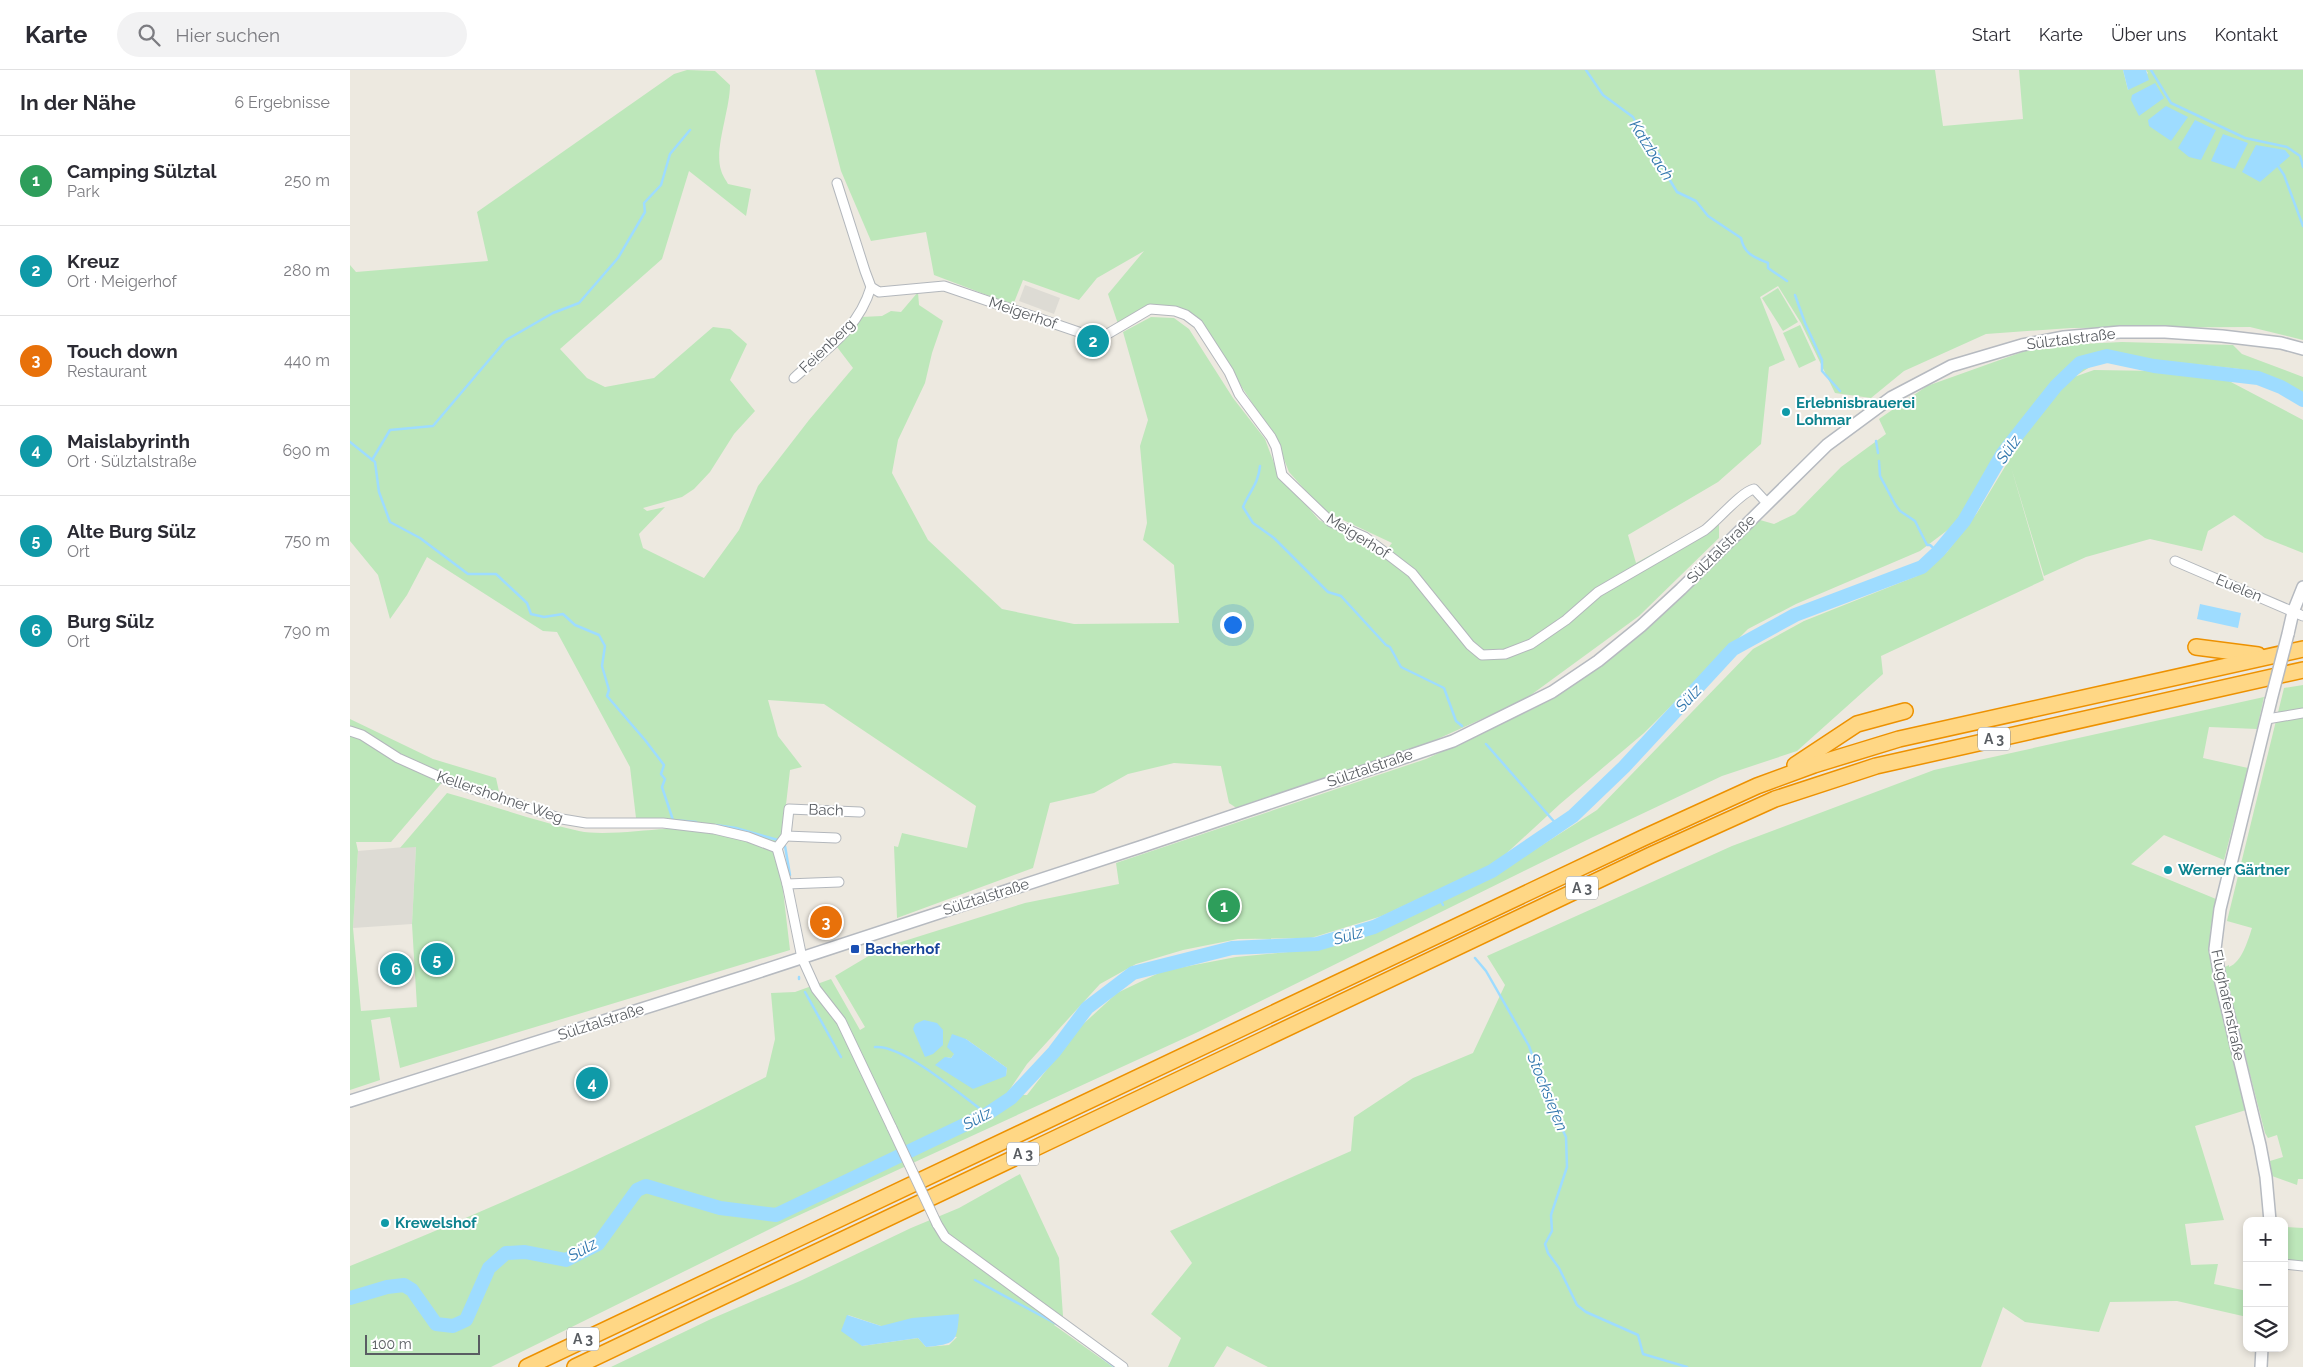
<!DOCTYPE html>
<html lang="de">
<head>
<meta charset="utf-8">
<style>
	:root { --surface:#fff; --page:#f2f2f3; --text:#2b2b33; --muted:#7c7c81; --line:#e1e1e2; --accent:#f41f1f }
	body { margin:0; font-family:Raleway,sans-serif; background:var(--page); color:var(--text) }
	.controls { position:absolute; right:15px; bottom:15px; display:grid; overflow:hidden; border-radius:10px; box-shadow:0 2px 8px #0003 }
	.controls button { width:45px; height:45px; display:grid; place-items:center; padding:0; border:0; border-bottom:1px solid var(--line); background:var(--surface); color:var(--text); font:25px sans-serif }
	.scale { position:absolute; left:15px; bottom:12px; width:115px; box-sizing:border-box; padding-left:5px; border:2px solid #595d62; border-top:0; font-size:14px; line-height:18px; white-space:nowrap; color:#595d62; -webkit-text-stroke:4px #fff; paint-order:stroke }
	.you { position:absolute; left:882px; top:554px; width:18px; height:18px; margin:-12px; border:4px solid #fff; border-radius:50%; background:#1a73e8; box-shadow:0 0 0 8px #1a73e833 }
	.badge { display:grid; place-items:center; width:32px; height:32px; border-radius:50%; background:var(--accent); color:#fff; font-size:16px; font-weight:700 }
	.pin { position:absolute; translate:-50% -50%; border:2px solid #fff; box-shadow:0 1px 5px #0006 }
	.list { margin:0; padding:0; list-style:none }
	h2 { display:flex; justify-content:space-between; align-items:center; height:65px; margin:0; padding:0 20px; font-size:21px }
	h2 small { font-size:16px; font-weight:400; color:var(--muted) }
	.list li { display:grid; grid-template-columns:32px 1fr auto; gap:15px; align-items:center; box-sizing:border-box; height:90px; padding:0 20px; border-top:1px solid var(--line) }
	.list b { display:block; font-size:19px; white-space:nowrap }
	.list p { margin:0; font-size:16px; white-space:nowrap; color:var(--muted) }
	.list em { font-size:16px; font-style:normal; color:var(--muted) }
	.icon { flex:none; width:28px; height:28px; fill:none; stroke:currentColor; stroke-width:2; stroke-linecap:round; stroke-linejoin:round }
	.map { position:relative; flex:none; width:1953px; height:1297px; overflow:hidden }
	header { display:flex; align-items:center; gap:30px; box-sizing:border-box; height:70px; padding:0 25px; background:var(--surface); border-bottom:1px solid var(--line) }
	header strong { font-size:24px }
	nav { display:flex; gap:28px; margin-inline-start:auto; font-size:18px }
	.search { width:350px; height:45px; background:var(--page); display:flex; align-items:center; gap:12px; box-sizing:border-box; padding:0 18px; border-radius:28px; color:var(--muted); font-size:19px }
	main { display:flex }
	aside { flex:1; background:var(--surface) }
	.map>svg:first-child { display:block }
</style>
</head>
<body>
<header>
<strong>Karte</strong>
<div class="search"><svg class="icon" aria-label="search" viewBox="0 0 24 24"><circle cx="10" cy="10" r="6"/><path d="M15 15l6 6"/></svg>Hier suchen</div>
<nav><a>Start</a><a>Karte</a><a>Über uns</a><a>Kontakt</a></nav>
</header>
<main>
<aside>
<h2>In der Nähe<small>6 Ergebnisse</small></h2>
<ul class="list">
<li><span class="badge" style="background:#2e9e5b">1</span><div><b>Camping Sülztal</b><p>Park</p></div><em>250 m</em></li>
<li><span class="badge" style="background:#0f9aa8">2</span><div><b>Kreuz</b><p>Ort · Meigerhof</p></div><em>280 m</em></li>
<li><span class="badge" style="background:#e8710a">3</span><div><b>Touch down</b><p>Restaurant</p></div><em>440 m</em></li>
<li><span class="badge" style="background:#0f9aa8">4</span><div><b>Maislabyrinth</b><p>Ort · Sülztalstraße</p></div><em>690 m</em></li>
<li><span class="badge" style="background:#0f9aa8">5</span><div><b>Alte Burg Sülz</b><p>Ort</p></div><em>750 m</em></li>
<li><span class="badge" style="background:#0f9aa8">6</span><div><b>Burg Sülz</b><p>Ort</p></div><em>790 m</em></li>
</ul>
</aside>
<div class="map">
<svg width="1953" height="1297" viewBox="0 0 1953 1297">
	<rect width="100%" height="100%" fill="#ede9e0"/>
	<g fill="#dddbd4">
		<path d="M 675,215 L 710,228 L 704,244 L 669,231 Z"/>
		<path d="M 66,776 L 62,854 L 3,858 L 8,781 Z"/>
	</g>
	<g fill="#bde7ba" fill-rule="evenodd">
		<path d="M 337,0 L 365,1 L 380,15 C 380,40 364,79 371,100 C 372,105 376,110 378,114 L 401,119 L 396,146 L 339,101 L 312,189 L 210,279 L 237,308 L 255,317 L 304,308 L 363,257 L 380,259 L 397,274 L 380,310 L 405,341 L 384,364 L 360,402 L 344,419 L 332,427 L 293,438 L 297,441 L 315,437 L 289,464 L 293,478 L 354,508 L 389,460 L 408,416 L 459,350 L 503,298 L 487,277 L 500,264 L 511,247 L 532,246 L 541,241 L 551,242 L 568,222 L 569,235 L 593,251 L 582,283 L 575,313 L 548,370 L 542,403 L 578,470 L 652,539 L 724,554 L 829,553 L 824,495 L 793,470 L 797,453 L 790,376 L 798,350 L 773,262 L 801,247 L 824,248 L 839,259 L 883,328 L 915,369 L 927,401 L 969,450 L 1007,469 L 1032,485 L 1042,473 L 974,441 L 939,402 L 926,369 L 849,252 L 827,237 L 797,236 L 768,254 L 758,224 L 794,181 L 747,208 L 729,230 L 673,210 L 663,235 L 584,205 L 576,162 L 521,171 L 491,101 L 465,0 L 1585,0 L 1593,56 L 1673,49 L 1669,0 L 1773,0 L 1778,20 L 1798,3 L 1796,0 L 1953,0 L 1953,270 L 1900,257 L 1721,258 L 1636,264 L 1554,301 L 1521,328 L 1485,323 L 1451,253 L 1428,216 L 1410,227 L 1435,290 L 1419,297 L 1411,374 L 1368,412 L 1278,465 L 1286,493 L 1369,447 L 1369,468 L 1289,546 L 1174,630 L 1072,676 L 888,739 L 879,733 L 871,696 L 824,693 L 778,704 L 744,723 L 700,733 L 683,798 L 547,848 L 544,776 L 548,777 L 552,763 L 617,778 L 626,736 L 474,634 L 418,630 L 428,666 L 452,697 L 440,700 L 432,769 L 427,773 L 310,749 L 286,748 L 280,697 L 207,562 L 193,561 L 77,487 L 57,525 L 40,549 L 28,505 L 0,471 L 0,195 L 6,202 L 138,191 L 127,142 L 324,4 Z"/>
		<path d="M 1428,218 L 1448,252 L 1433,261 L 1412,228 Z"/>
		<path d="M 1450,255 L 1466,290 L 1449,298 L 1433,263 Z"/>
		<path d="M 1772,272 L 1883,275 L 1892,284 L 1953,307 L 1953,330 L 1890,299 L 1805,290 L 1748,292 L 1724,307 L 1744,300 L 1807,301 L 1879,311 L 1953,350 L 1953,483 L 1915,468 L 1884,445 L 1858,461 L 1852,481 L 1800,469 L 1736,487 L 1694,506 L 1661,397 L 1694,510 L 1531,586 L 1533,604 L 1447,681 L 1372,706 L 1243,767 L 848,962 L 432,1153 L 141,1297 L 0,1297 L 0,1196 C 141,1139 281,1077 416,1007 L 425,969 L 421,923 L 445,922 L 481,909 L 510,960 L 515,957 L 485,906 L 532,878 L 675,833 L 769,814 L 766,793 L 1076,689 L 1185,638 L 1259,590 L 1292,563 L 1331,528 L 1410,450 L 1424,454 L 1445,444 L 1491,397 L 1536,364 L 1529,349 L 1577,316 L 1689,276 ZM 1673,367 L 1627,443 L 1597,482 L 1567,506 L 1454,551 L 1403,579 L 1247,740 L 1145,805 L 1051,851 L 998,872 L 959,880 L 886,887 L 813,901 L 767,923 L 730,957 L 677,1025 L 656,1025 L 677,994 L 750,914 L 786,894 L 833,880 L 888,869 L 961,868 L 1032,846 L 1147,792 L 1210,734 L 1294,663 L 1398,559 L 1446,534 L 1570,481 L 1599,459 L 1620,435 L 1662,369 ZM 616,969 L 657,998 L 656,1005 L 595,987 L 601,988 Z"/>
		<path d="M 1953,615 L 1953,1109 L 1948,1109 L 1947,1115 L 1922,1106 L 1920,1091 L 1933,1087 L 1927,1065 L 1918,1068 L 1915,1063 L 1873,898 L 1879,895 L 1879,897 C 1892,892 1898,870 1902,858 L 1877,851 L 1934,618 Z"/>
		<path d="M 1914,627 L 1907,659 L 1859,657 L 1853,688 L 1898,698 L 1874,790 L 1814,765 L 1781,794 L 1866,829 L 1860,863 L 1860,886 L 1896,1040 L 1845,1056 L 1874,1150 L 1835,1154 L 1841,1195 L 1868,1194 L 1864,1214 L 1897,1221 L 1897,1247 L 1827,1231 L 1760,1232 L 1749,1262 L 1675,1252 L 1653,1237 L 1631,1297 L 918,1297 L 877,1276 L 864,1297 L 818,1297 L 831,1268 L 801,1244 L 842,1193 L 820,1161 L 1001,1081 L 1004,1047 L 1063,1008 L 1123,983 L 1155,915 L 1137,886 L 1382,776 L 1584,700 Z"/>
		<path d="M 0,649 L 83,689 L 146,708 L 150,726 L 95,709 L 41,772 L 6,772 L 8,781 L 3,858 L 11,941 L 67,937 L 62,854 L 66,777 L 50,778 L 97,723 C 141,735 185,751 229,761 C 252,766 292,760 316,759 C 342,758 400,763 420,779 C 426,783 428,788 430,795 L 440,880 L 50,998 L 40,947 L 21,950 L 30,1010 L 0,1020 Z"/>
		<path d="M 670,1104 L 709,1188 L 713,1246 L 704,1255 L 763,1297 L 261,1297 L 361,1249 L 450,1211 L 561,1158 L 609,1138 ZM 498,1245 L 531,1256 L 607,1267 L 599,1275 L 576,1277 L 568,1268 L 512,1276 Z"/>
		<path d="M 1934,1157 L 1953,1158 L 1953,1192 L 1934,1190 Z"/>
	</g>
	<g fill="#9edcff">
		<path d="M 1773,0 L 1796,0 L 1799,10 L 1778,20 Z"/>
		<path d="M 1805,13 L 1814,28 L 1789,46 L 1781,30 L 1782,25 Z"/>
		<path d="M 1816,36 L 1838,47 L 1821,71 L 1799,56 L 1798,50 Z"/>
		<path d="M 1845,50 L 1866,60 L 1851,90 L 1839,87 L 1828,78 Z"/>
		<path d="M 1873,64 L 1898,73 L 1885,99 L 1861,91 Z"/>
		<path d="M 1906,75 L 1935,80 L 1940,86 L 1910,112 L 1892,102 Z"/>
		<path d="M 1850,534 L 1891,543 L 1888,558 L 1847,549 Z"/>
		<path d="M 574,950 L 587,953 L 593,960 L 593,975 L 583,984 L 575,987 L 563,959 L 565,954 Z"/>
		<path d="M 602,964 L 616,969 L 657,998 L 656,1006 L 623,1019 L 585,995 L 595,987 L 601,988 L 604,984 L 597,977 Z"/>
		<path d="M 609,1244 C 607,1273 605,1274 576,1277 L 568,1268 L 512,1276 L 491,1261 L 497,1245 L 531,1256 L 562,1248 Z"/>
	</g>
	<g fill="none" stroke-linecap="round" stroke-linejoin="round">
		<g stroke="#9edcff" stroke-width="2.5">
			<path d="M 1236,0 L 1253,25 L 1283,47 L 1290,60 L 1309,85 L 1315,102 L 1327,122 L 1346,131 L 1358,146 L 1391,168 C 1394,184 1404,187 1418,193 L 1418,198 L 1437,211"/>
			<path d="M 1801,0 L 1821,33 L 1895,68 L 1937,77 L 1950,86 L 1953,97"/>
			<path d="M 1928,96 L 1934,105 L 1953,156"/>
			<path d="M 1445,225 L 1455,253 L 1472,290 L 1472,301 L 1490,321"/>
			<path d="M 1526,371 L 1528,383"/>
			<path d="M 0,372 L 25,392 L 29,422 L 40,452 L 70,468 L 118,504 L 146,504 L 177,533 L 181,544 L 194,547 L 213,544 L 225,555 L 249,565 L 255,576 L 252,596 L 259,620 L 257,626 L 295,670 L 314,695 L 311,704 L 315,709 L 312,717 L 323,750 L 346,752"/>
			<path d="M 22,390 L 40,360 L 83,356 L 156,270 L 203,243 L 229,233 L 268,188 L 295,142 L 294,133 L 311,115 L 320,84 L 340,60"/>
			<path d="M 1529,391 L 1530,406 L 1545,434 L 1550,441 L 1565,451 L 1577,475 L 1580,475 L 1588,482"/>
			<path d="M 910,396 C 908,415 900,420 893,437 L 903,453 L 924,468 L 978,522 L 991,526 L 1036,575 L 1040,577 L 1051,597 L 1094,618 L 1106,651 L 1112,656"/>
			<path d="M 1136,674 L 1208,756"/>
			<path d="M 366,755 L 386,758 L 428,770"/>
			<path d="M 435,776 L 440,805"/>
			<path d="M 1088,826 L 1093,835"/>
			<path d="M 1125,888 L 1136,901 L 1179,976 L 1198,1029 L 1216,1067 L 1217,1097 L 1201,1145 L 1202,1161 L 1195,1174 L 1198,1183 L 1209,1198 L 1227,1235 L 1236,1242 L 1288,1265 L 1293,1284 L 1337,1297"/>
			<path d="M 449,909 L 449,907"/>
			<path d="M 455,922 L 491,987"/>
			<path d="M 525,977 C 553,974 613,1027 637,1044"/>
			<path d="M 625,1210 L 712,1257"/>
			<path d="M 752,1287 L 765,1297"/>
		</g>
		<path stroke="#9edcff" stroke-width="14" d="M 0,1228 L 37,1217 L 54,1215 L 62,1220 L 86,1254 L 103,1256 L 116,1250 L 139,1198 L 156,1183 L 175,1182 L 216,1190 L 248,1174 L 287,1120 L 296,1116 L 370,1138 L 426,1145 L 637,1044 L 661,1028 L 704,982 L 737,938 L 783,903 L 882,878 L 967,874 L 1024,857 L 1142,801 L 1223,746 L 1274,697 L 1383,579 L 1445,545 L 1572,497 L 1588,482 L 1614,451 L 1653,383 L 1706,316 L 1730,293 L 1757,286 L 1804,296 L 1908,308 L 1931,317 L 1953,330"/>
		<defs>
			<g id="minor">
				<path d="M 487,113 L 515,201 L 521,217 L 529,222 L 594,216 L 749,269 L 800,239 L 825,241 L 836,245 L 848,254 L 879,302 L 889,324 L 921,367 L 926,377 L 932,405 L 981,452 L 1015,467 L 1062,503 L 1120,575 L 1132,585 L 1155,584 L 1181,574 L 1216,550 L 1248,522 L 1355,460 C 1368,450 1391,422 1404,419 L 1417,433"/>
				<path d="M 444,308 C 476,279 508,260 521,217"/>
				<path d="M 1825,491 L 1953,546"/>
				<path d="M 1917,649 L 1953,643"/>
				<path d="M 0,661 L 12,665 L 48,688 L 99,711 L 212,749 L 236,753 L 313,753 L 364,759 L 398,767 L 427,778"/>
				<path d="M 436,766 L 486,768"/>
				<path d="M 427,778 L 437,814 L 452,888 L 466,919 L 491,951 L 542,1058"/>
				<path d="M 427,778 L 436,766 L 439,739 L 510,742"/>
				<path d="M 437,814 L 489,812"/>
				<path d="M 587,1154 L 595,1167 L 773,1297"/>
				<path d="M 1934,1194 L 1953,1196"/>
			</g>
			<g id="secondary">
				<path d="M 1938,564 L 1943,542 L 1953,517"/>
				<path d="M 0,1031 L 396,906 L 790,777 L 1103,671 L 1202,622 L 1248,591 L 1291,556 L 1331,519 L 1477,375 L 1542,327 L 1601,296 L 1672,275 L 1714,267 L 1770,262 L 1815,262 L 1872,266 L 1931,273 L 1953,279"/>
				<path d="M 1920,1151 L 1916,1107 L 1910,1075 L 1871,913 L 1865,879 L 1870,839 L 1921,630"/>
				<path d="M 1911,1297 L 1912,1278"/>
			</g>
			<g id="motorway">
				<path d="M 1846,577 L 1908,585"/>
				<path d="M 1445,695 L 1507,654 L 1555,641"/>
				<path d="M 177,1297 L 1293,768 L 1407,716 L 1464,695 L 1549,669 L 1953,579"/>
				<path d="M 225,1297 L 1301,785 L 1425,729 L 1526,696 L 1953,600"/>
			</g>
		</defs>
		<use href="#minor" stroke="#b3b7bc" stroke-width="11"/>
		<use href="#secondary" stroke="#b6bac0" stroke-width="14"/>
		<use href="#motorway" stroke="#ed9100" stroke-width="18"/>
		<use href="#minor" stroke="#fff" stroke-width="9"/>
		<use href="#secondary" stroke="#fff" stroke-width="11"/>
		<use href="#motorway" stroke="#ffd785" stroke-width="15"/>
		<defs>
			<path id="minor-bridge" d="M 542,1058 L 587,1154"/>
			<path id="secondary-bridge" d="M 1921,630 L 1938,564"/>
		</defs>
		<use href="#minor-bridge" stroke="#b3b7bc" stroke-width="11" stroke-linecap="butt"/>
		<use href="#secondary-bridge" stroke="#b6bac0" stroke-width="14" stroke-linecap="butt"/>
		<use href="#minor-bridge" stroke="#fff" stroke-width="9"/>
		<use href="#secondary-bridge" stroke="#fff" stroke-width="11"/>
	</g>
	<g fill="#0f9aa8" stroke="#fff" stroke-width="2">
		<circle cx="1436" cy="342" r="5"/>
		<circle cx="1818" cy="800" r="5"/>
		<circle cx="35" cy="1153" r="5"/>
	</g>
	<rect fill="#1a4fb4" stroke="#fff" stroke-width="2" x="500" y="874" width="10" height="10" rx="2.5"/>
	<g text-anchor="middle" stroke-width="4" stroke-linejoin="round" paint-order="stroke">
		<g fill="#fff" stroke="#8b8e91" stroke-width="1">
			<rect x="1628" y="657.5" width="32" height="23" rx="4"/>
			<rect x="1216" y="806.5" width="32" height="23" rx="4"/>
			<rect x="657" y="1072.5" width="32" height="23" rx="4"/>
			<rect x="217" y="1257.5" width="32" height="23" rx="4"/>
		</g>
		<g font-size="14" font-weight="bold" fill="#595d62">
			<text x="1644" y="674">A 3</text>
			<text x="1232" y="823">A 3</text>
			<text x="673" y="1089">A 3</text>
			<text x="233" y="1274">A 3</text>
		</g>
		<g font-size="15" fill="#595d62" stroke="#fff">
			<text transform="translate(673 243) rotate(19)" y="5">Meigerhof</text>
			<text transform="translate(1721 269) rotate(-7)" y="5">Sülztalstraße</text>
			<text transform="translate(477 276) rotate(-44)" y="5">Feienberg</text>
			<text transform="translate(1008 466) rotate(32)" y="5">Meigerhof</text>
			<text transform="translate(1371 479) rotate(-45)" y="5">Sülztalstraße</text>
			<text transform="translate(1889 518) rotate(23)" y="5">Euelen</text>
			<text transform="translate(1020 698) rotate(-19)" y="5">Sülztalstraße</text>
			<text transform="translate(150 727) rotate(19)" y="5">Kellershohner Weg</text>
			<text transform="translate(476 740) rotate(2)" y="5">Bach</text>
			<text transform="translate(636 827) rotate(-18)" y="5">Sülztalstraße</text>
			<text transform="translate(1878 935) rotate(78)" y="5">Flughafenstraße</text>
			<text transform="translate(251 952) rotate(-18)" y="5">Sülztalstraße</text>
		</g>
		<g font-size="15" font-weight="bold" fill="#0d838f" stroke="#fff" text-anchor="start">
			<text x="1446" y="338">Erlebnisbrauerei<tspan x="1446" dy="17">Lohmar</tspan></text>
			<text x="1828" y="805">Werner Gärtner</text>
			<text x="45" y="1158">Krewelshof</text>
		</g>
		<g font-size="15" font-weight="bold" fill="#164399" stroke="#fff" text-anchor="start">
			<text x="515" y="884">Bacherhof</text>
		</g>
		<g font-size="16" font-style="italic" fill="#3378ae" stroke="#fff">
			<text transform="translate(1302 80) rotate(58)" y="6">Katzbach</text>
			<text transform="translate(1658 379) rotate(-55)" y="6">Sülz</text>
			<text transform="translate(1338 628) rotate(-47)" y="6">Sülz</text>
			<text transform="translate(998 865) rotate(-16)" y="6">Sülz</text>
			<text transform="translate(1198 1022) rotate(68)" y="6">Stocksiefen</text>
			<text transform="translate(627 1048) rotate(-28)" y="6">Sülz</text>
			<text transform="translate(232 1179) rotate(-29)" y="6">Sülz</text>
		</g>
	</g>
</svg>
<div class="controls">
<button>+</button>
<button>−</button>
<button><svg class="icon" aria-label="layers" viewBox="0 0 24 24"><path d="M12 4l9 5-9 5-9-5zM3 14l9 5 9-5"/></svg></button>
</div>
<div class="scale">100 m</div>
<div class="you"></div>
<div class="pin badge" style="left:874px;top:836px;background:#2e9e5b">1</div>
<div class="pin badge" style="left:743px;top:271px;background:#0f9aa8">2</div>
<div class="pin badge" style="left:476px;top:852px;background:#e8710a">3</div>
<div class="pin badge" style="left:242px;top:1013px;background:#0f9aa8">4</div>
<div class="pin badge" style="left:87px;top:889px;background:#0f9aa8">5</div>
<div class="pin badge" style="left:46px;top:899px;background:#0f9aa8">6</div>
</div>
</main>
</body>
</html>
